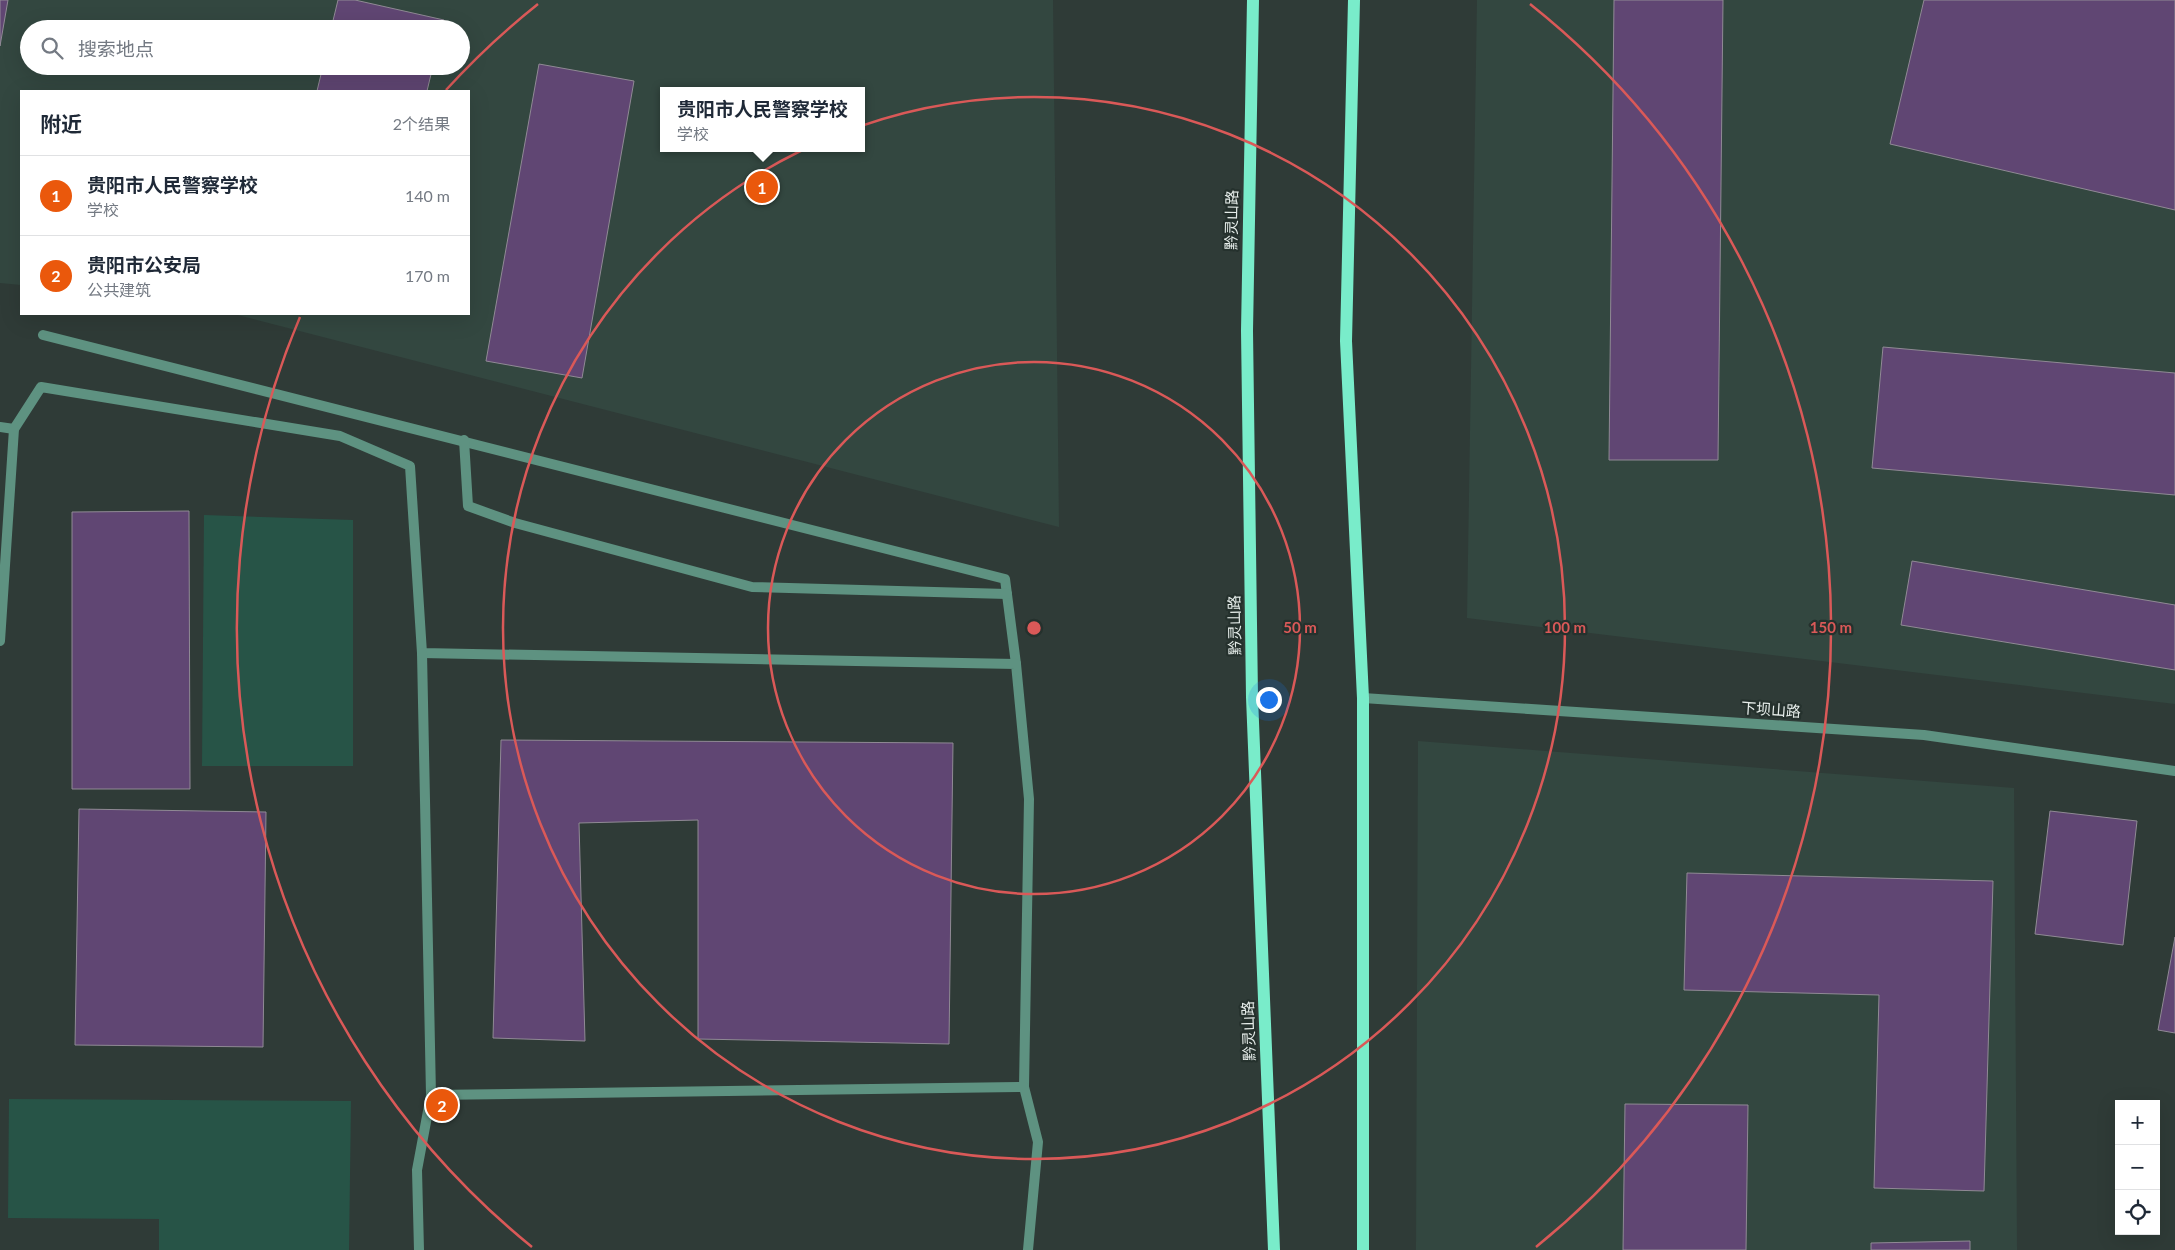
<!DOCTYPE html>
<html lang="zh">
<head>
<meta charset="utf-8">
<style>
	:root { --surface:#fff; --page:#f6f6f7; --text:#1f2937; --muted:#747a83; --line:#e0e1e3; --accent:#ea580c }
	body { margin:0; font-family:Lato,"Noto Sans SC",sans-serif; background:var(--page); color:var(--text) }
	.controls { position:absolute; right:15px; bottom:15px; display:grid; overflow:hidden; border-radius:0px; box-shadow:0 5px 20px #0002 }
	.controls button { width:45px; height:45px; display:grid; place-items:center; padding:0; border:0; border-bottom:1px solid var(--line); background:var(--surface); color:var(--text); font:25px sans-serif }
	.you { position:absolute; left:1268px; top:699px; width:18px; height:18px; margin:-12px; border:4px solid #fff; border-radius:50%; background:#1a73e8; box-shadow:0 0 0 8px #1a73e833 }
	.badge { display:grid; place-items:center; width:32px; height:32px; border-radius:50%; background:var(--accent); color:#fff; font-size:16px; font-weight:700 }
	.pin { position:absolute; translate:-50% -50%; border:2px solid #fff; box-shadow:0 1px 5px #0006 }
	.popup { position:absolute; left:660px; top:87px; width:205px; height:65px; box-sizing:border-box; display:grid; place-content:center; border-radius:0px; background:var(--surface); filter:drop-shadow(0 1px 4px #0005); font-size:16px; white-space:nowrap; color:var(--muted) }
	.popup b { font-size:19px; color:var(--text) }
	.popup::after { content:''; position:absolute; left:50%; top:100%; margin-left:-10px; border:10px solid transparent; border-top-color:var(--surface) }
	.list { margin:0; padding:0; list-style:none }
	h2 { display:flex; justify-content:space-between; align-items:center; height:65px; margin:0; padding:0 20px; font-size:21px }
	h2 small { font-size:16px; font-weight:400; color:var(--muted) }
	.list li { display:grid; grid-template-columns:32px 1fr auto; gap:15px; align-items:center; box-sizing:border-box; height:80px; padding:0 20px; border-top:1px solid var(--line) }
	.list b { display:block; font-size:19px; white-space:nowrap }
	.list p { margin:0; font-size:16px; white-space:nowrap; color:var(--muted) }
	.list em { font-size:16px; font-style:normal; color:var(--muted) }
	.icon { flex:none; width:28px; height:28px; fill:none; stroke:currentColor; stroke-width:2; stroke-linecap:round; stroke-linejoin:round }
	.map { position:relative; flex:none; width:2175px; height:1250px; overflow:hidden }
	.search { position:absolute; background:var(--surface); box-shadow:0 5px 20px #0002; left:20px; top:20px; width:450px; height:55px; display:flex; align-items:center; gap:12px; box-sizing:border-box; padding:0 18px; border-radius:28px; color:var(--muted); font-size:19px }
	.panel { position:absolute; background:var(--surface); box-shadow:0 5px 20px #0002; left:20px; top:90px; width:450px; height:225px; border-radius:0px }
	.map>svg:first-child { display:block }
</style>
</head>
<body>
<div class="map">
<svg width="2175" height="1250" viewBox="0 0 2175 1250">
	<rect width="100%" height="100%" fill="#2f3b37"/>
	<g fill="#334740" fill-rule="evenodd">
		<path d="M 0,0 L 1053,0 L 1059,527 L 234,314 L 469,314 L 469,91 L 21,91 L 21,285 L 0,283 ZM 29,29 L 461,29 L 461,66 L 29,66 ZM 663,91 L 861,91 L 861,148 L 663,148 Z"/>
		<path d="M 1477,0 L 2175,0 L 2175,704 L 1467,618 Z"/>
		<path d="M 1418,741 L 2014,788 L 2017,1250 L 1416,1250 Z"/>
	</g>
	<g fill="#275447">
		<path d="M 204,515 L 353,520 L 353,766 L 202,766 Z"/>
		<path d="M 9,1099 L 351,1101 L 349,1250 L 159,1250 L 159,1219 L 8,1218 Z"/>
	</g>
	<g fill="#604673" stroke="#908a95">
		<path d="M 0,0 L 8,0 L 0,46 Z"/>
		<path d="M 338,0 L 355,0 L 444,20 L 442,29 L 331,29 Z"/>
		<path d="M 1614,0 L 1723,0 L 1718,460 L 1609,460 Z"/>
		<path d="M 1924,0 L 2175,0 L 2175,210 L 1890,144 Z"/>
		<path d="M 539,64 L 634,81 L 582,378 L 486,361 Z"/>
		<path d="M 323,66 L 433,66 L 427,91 L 317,91 Z"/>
		<path d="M 1883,347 L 2175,373 L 2175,495 L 1872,468 Z"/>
		<path d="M 189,511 L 190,789 L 72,789 L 72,512 Z"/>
		<path d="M 1912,561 L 2175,605 L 2175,670 L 1901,625 Z"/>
		<path d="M 501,740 L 953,743 L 949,1044 L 698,1039 L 698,820 L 579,823 L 585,1041 L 493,1038 Z"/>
		<path d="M 79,809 L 266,812 L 263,1047 L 75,1045 Z"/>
		<path d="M 2050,811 L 2137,821 L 2123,945 L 2035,934 Z"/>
		<path d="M 1687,873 L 1993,881 L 1984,1191 L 1874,1188 L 1879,995 L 1684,990 Z"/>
		<path d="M 2175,937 L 2175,1033 L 2158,1030 Z"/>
		<path d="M 1625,1104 L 1748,1105 L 1746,1250 L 1623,1250 Z"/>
		<path d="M 1970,1241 L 1970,1250 L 1871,1250 L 1871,1243 Z"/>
	</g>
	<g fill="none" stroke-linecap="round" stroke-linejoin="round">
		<g stroke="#5e9281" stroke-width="10">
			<path d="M 43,335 L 1005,579 L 1016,664"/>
			<path d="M 0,427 L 14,429"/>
			<path d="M 464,440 L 468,506 L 515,523 L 752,587 L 1007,594"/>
			<path d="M 0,641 L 14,429 L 41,387 L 340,436 L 410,466 L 422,653 L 1016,664 L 1029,799 L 1024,1087"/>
			<path d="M 422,653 L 431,1095"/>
			<path d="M 419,1250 L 417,1170 L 431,1095 L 1024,1087 L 1038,1142 L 1028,1250"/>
		</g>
		<path stroke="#5e9281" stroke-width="10" d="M 1363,698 L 1924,735 L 2175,771"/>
		<g stroke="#79ecca" stroke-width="12">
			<path d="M 1253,0 L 1247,331 L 1252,697 L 1274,1250"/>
			<path d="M 1354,0 L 1346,341 L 1363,698 L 1363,1250"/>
		</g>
	</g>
	<g fill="none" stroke="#da5958" stroke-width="2.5">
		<circle cx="1034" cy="628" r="266"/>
		<circle cx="1034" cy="628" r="531"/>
		<path d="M532 1247A797 797 0 0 1 300 317M446 90A797 797 0 0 1 538 4M1530 4A797 797 0 0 1 1536 1247"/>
	</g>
	<g text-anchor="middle" stroke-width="4.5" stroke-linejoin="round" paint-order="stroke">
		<g font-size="15" fill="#e6edea" stroke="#25312d">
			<text transform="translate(1232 220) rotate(-89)" y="5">黔灵山路</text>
			<text transform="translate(1235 625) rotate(-91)" y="5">黔灵山路</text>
			<text transform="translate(1771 710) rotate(4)" y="5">下坝山路</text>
			<text transform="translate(1249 1031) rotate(-92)" y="5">黔灵山路</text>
		</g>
	</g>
	<circle cx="1034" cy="628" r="8" fill="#da5958" stroke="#25312d" stroke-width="2.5"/>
	<g font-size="15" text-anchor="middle" font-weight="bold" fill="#da5958" stroke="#25312d" stroke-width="4.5" stroke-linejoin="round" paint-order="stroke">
		<text x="1300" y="633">50 m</text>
		<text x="1565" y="633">100 m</text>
		<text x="1831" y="633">150 m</text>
	</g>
</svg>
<div class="controls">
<button>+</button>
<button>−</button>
<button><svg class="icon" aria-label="locate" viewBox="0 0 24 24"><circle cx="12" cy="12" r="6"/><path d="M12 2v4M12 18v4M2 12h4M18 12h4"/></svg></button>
</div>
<div class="you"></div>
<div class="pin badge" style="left:762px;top:187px">1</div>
<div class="popup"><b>贵阳市人民警察学校</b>学校</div>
<div class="pin badge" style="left:442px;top:1105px">2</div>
<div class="search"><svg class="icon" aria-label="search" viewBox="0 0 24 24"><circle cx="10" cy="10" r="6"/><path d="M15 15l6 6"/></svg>搜索地点</div>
<section class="panel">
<h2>附近<small>2个结果</small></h2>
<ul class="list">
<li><span class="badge">1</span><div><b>贵阳市人民警察学校</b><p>学校</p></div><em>140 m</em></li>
<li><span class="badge">2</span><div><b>贵阳市公安局</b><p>公共建筑</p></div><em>170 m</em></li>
</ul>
</section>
</div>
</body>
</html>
